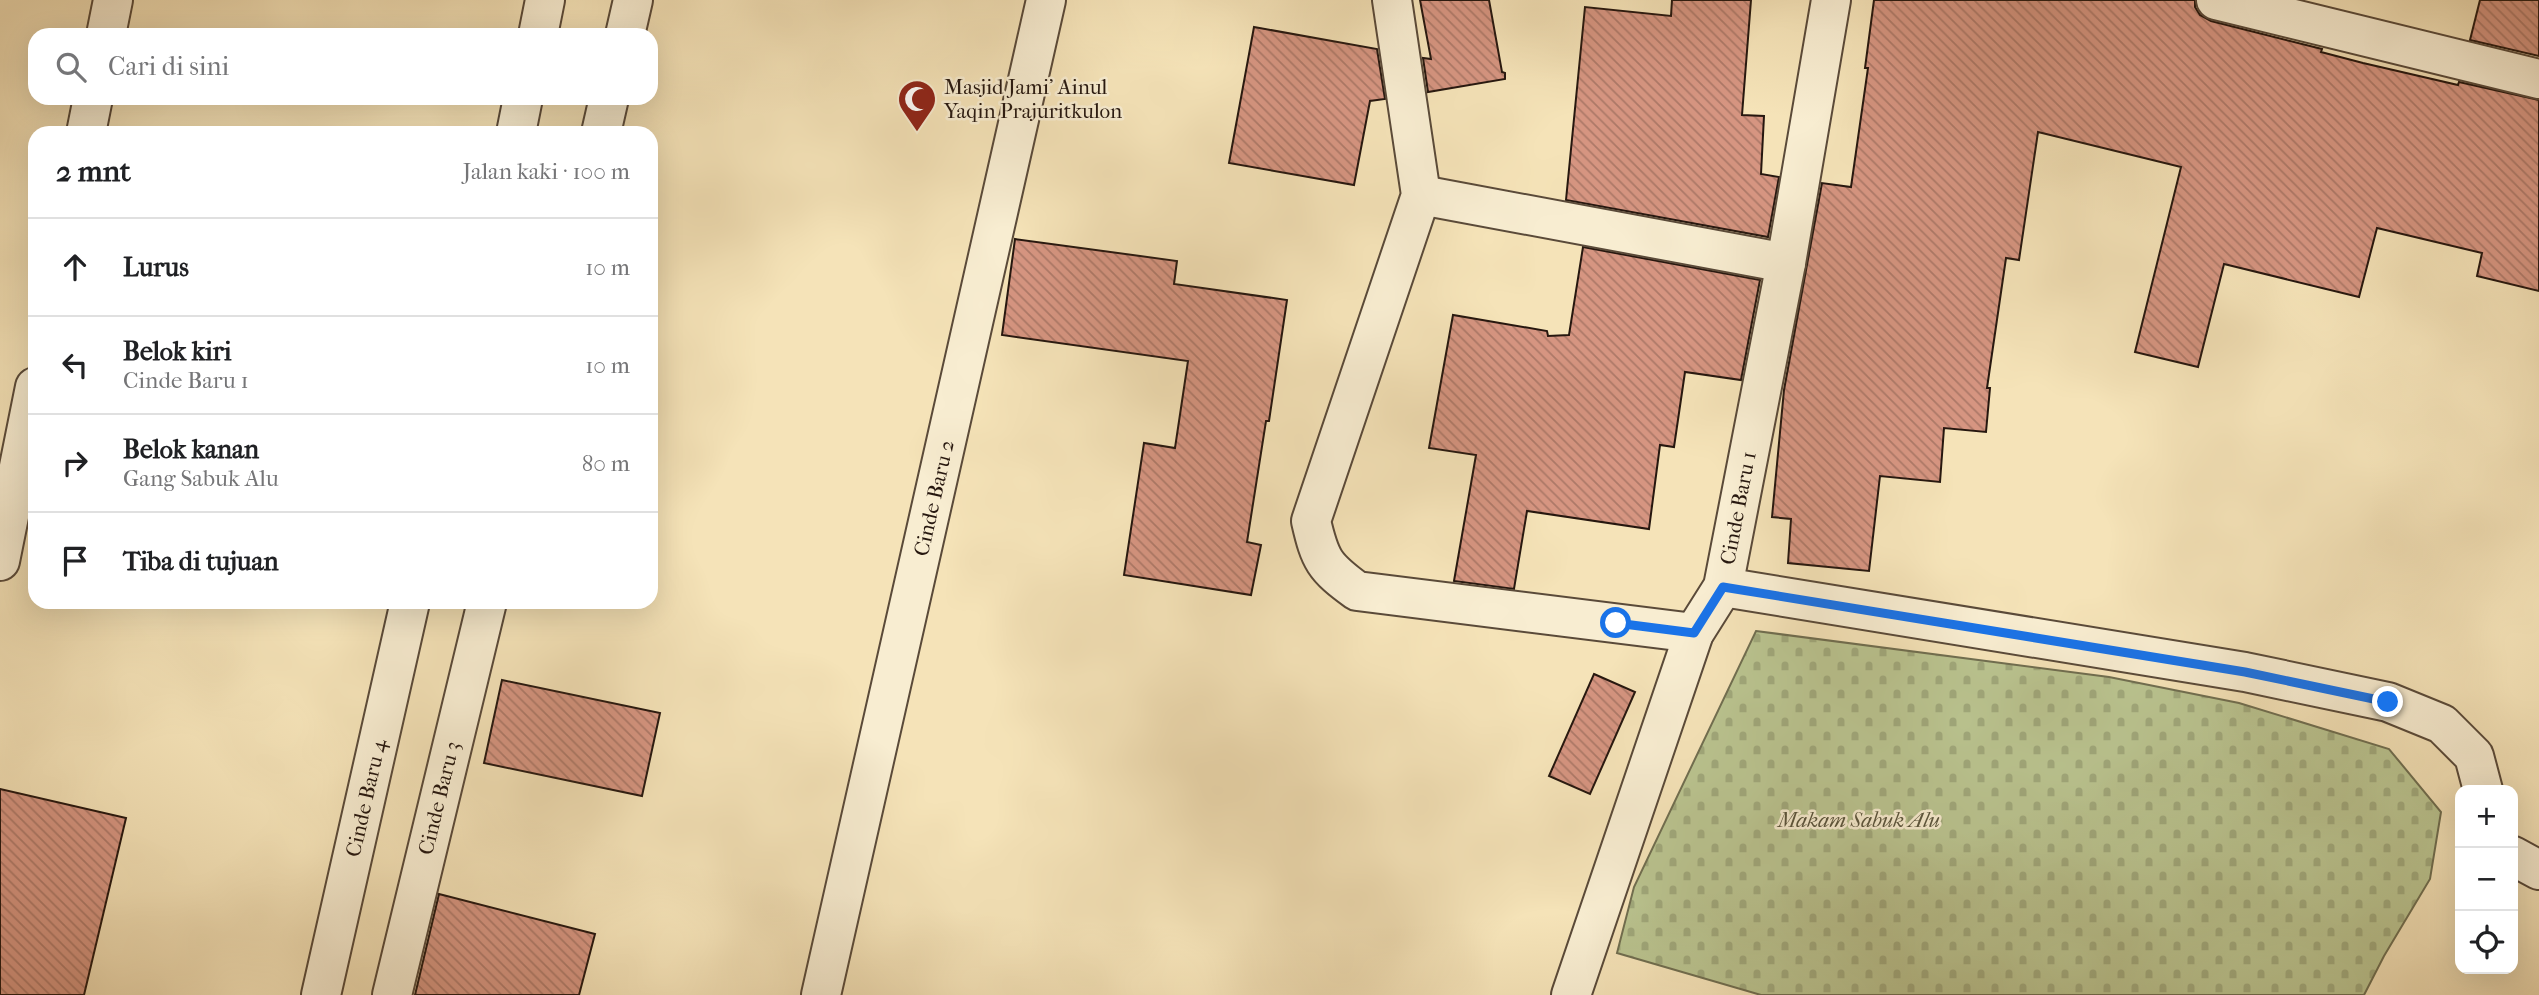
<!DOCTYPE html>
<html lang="id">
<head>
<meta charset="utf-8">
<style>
	:root { --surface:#fff; --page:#f2f2f2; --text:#202124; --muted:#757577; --line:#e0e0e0 }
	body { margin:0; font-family:"IM FELL French Canon",serif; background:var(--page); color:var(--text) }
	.controls { position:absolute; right:21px; bottom:21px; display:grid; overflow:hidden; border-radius:14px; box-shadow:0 7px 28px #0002 }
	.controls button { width:63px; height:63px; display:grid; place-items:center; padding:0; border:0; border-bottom:2px solid var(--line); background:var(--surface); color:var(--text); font:35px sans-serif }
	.stop { position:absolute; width:21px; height:21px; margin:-16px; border:5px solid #1a73e8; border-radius:50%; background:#fff }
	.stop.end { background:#1a73e8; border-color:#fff; box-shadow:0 2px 7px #0008 }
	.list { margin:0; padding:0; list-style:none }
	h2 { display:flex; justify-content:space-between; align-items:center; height:91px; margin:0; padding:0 28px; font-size:30px }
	h2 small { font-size:23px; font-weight:400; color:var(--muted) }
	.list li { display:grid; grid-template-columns:46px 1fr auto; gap:21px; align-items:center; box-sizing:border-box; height:98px; padding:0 28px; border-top:2px solid var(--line) }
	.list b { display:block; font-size:26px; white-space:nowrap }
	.list p { margin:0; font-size:23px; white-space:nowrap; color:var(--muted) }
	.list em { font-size:23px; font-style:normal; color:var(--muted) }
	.icon { flex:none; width:38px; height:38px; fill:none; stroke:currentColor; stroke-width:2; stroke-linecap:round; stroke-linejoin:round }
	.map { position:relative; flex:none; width:2539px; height:995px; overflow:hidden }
	.search { position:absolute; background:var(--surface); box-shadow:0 7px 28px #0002; left:28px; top:28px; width:630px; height:77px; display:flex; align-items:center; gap:18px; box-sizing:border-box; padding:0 24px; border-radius:21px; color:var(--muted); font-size:26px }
	.panel { position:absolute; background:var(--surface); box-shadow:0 7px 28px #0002; left:28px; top:126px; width:630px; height:483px; border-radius:21px }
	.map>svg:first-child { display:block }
</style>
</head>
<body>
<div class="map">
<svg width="2539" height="995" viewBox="0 0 2539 995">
	<defs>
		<pattern id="cemetery-stones" width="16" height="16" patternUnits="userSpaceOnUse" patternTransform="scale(1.75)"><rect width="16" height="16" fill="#bac490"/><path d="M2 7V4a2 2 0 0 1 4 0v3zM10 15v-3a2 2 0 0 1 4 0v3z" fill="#a0a87b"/></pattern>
		<pattern id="building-back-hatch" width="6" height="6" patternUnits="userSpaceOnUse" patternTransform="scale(1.75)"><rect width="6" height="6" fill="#d69581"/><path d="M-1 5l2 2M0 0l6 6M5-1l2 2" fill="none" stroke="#ad7968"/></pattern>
	</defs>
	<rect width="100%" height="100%" fill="#f5e3b8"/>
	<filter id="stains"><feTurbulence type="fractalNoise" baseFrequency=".00286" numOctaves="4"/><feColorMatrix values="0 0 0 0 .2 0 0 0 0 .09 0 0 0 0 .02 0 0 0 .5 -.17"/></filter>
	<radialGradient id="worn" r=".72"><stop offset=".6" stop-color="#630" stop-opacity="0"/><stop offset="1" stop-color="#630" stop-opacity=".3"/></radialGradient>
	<path fill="url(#cemetery-stones)" stroke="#706e50" stroke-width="2" d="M 1756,631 L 2109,677 L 2239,703 L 2389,749 L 2441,812 L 2430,879 L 2384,956 L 2364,995 L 1761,995 L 1617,953 L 1634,887 Z"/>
	<g fill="url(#building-back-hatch)" stroke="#26170f" stroke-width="2">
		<path d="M 1420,0 L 1489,0 L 1502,72 L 1505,73 L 1505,79 L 1428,92 L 1423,58 L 1431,59 Z"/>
		<path d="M 1672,0 L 1751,0 L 1742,115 L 1764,116 L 1761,174 L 1779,177 L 1768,237 L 1566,200 L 1585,7 L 1671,16 Z"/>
		<path d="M 1874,0 L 2195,0 L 2195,7 L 2200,15 L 2211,21 L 2322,49 L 2321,52 L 2363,63 L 2458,85 L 2459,82 L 2539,100 L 2539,291 L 2477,276 L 2482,253 L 2377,228 L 2359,297 L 2224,264 L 2198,367 L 2135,352 L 2181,167 L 2038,132 L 2019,260 L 2006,258 L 1987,388 L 1990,388 L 1986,432 L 1944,428 L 1940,482 L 1880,476 L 1869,571 L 1788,563 L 1791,519 L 1772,517 L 1784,390 L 1822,183 L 1851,187 L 1868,68 L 1865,68 Z"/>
		<path d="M 2480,0 L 2539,0 L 2539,56 L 2470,40 Z"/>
		<path d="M 1254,27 L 1377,49 L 1385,99 L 1370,101 L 1354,185 L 1229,163 Z"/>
		<path d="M 1015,239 L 1177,261 L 1174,284 L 1287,300 L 1269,421 L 1266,421 L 1247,542 L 1261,545 L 1251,595 L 1124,575 L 1144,443 L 1175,448 L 1188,361 L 1002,335 Z"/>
		<path d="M 1583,247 L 1760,280 L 1741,380 L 1685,372 L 1674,447 L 1660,445 L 1649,529 L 1527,511 L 1514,589 L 1454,581 L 1476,455 L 1429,448 L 1453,315 L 1547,331 L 1548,336 L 1569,335 Z"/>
		<path d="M 1594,674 L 1635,692 L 1590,794 L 1549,776 Z"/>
		<path d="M 502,680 L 660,713 L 642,796 L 484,763 Z"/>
		<path d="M 0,789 L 126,818 L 84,995 L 0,995 Z"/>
		<path d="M 439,894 L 595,934 L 579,995 L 415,995 Z"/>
	</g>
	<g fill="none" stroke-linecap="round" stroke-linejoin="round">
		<defs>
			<g id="street">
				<path d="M 1392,0 L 1421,195 L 1311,521 C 1320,560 1324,567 1357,591 L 1694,633"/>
				<path d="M 2216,0 L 2539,79"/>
				<path d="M 106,35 L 113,0"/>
				<path d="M 538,35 L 545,0"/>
				<path d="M 625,35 L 633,0"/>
				<path d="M 86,133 L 93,98"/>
				<path d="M 516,133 L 523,98"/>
				<path d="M 601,133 L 609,98"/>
				<path d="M 1421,195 L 1786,263"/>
				<path d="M 0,561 L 35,387"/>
				<path d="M 1723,587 L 2245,672 L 2388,702 L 2442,724 L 2474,756 L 2483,790"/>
				<path d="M 2513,856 L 2539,870"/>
				<path d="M 321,995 L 410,602"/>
				<path d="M 392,995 L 487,602"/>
				<path d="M 821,995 L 1046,0"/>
				<path d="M 1571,995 L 1694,633 L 1723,587 L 1786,263 L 1831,0"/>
			</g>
		</defs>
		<use href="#street" stroke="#5a4a39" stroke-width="42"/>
		<use href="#street" stroke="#f8edd1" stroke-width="38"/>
	</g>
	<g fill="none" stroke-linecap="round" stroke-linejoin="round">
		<path stroke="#1a73e8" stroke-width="9" d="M 1616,623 L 1694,633 L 1723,587 L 2245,672 L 2388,702"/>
	</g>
	<defs>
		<symbol id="mosque-pin" viewBox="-11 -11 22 30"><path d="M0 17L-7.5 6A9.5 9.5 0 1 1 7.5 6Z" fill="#8f2418" stroke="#f8edd1"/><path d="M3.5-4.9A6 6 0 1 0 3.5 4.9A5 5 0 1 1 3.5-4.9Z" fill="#fff"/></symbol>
	</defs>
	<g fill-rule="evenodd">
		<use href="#mosque-pin" x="895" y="77" width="44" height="60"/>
	</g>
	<g text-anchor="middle" stroke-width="5" stroke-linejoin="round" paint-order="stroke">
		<g font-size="21" fill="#26170f" stroke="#f8edd1" text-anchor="start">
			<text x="944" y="94">Masjid Jami' Ainul<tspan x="944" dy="24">Yaqin Prajuritkulon</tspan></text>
		</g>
		<g font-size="21" fill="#26170f" stroke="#f8edd1">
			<text transform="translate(934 498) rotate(-77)" y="7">Cinde Baru 2</text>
			<text transform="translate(1738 508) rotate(-79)" y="7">Cinde Baru 1</text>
			<text transform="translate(366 798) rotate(-77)" y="7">Cinde Baru 4</text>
			<text transform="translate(439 798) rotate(-76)" y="7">Cinde Baru 3</text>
		</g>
		<g font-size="21" font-style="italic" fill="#5a543c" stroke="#f8edd1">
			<text x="1859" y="827">Makam Sabuk Alu</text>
		</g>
	</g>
	<rect width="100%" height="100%" filter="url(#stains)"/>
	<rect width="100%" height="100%" fill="url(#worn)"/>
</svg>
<div class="controls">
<button>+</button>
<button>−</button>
<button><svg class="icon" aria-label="locate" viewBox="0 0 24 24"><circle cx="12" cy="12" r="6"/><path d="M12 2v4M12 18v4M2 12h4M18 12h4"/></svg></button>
</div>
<div class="stop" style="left:1616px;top:623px"></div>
<div class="stop end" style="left:2388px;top:702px"></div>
<div class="search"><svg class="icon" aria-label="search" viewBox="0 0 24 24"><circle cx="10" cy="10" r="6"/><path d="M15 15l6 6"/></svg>Cari di sini</div>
<section class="panel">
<h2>2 mnt<small>Jalan kaki · 100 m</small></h2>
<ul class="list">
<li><svg class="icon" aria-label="ahead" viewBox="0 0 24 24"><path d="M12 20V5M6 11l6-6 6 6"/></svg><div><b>Lurus</b></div><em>10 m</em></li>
<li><svg class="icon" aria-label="left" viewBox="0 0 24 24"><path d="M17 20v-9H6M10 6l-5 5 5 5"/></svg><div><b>Belok kiri</b><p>Cinde Baru 1</p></div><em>10 m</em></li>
<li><svg class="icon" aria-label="right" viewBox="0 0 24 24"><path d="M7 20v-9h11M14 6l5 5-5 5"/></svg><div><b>Belok kanan</b><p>Gang Sabuk Alu</p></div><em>80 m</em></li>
<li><svg class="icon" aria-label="arrive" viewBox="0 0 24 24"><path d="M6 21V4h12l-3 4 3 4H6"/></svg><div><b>Tiba di tujuan</b></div></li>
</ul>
</section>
</div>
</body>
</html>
